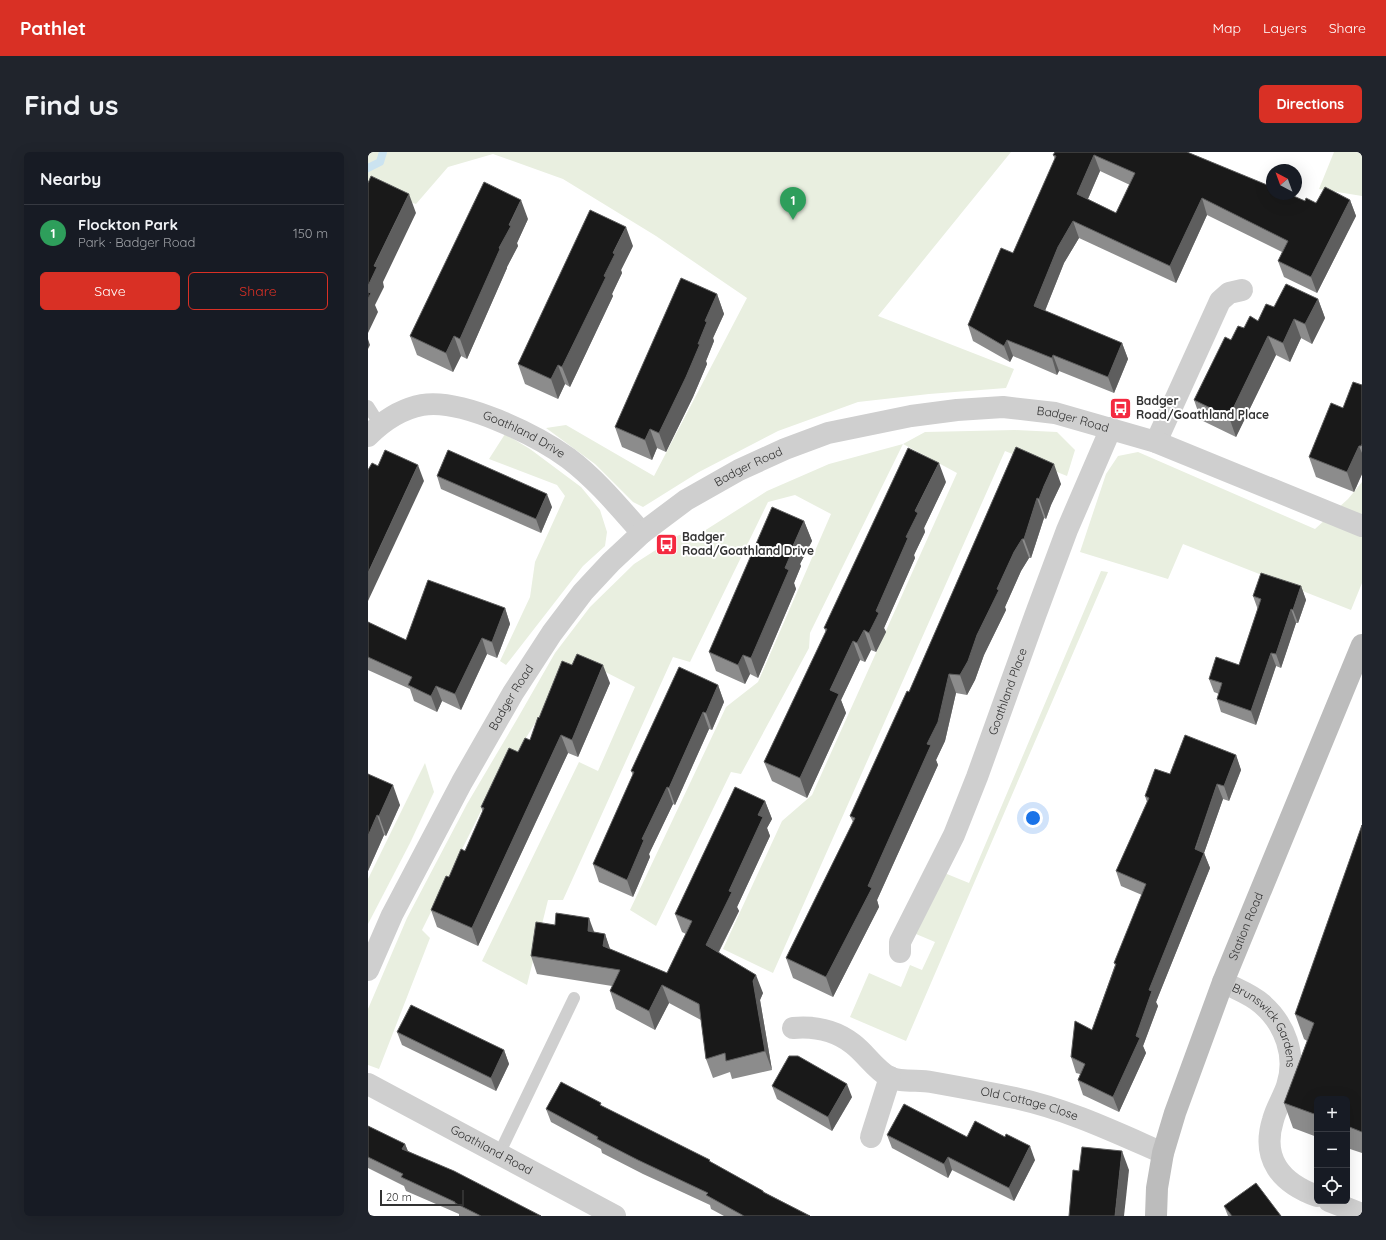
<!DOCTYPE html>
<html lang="en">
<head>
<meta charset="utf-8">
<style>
	:root { --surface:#171b24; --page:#20242c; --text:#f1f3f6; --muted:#9ea1a6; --line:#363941; --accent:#d93025 }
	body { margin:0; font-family:Quicksand,sans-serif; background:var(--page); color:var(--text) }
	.controls { position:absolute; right:12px; bottom:12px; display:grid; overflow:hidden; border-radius:6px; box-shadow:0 4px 16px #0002 }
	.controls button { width:36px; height:36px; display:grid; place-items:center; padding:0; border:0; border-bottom:1px solid var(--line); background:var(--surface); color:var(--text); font:20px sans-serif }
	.compass { position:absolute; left:898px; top:12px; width:36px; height:36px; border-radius:50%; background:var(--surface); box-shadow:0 4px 16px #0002; rotate:319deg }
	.scale { position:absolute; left:12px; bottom:10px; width:84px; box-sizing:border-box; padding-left:4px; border:2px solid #323232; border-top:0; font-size:11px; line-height:14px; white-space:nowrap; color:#323232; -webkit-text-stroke:3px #fff; paint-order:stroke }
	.you { position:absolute; left:665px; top:666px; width:14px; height:14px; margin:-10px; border:3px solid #fff; border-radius:50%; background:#1a73e8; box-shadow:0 0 0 6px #1a73e833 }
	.badge { display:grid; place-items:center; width:26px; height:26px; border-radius:50%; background:var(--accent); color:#fff; font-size:13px; font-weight:700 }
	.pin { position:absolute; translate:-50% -33px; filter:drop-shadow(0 1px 2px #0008) }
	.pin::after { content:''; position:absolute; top:21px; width:14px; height:12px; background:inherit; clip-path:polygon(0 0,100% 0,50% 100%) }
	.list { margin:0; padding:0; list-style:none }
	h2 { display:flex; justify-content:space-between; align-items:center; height:52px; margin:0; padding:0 16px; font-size:17px }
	h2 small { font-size:13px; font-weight:400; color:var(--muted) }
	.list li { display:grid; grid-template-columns:26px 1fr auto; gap:12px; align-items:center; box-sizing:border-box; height:56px; padding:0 16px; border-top:1px solid var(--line) }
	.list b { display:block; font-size:15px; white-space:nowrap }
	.list p { margin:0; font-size:13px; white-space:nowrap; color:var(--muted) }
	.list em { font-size:13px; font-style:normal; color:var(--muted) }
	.actions { display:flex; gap:8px; padding:12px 16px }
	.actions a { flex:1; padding:9px 0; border:1px solid var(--accent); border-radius:6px; text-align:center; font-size:14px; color:var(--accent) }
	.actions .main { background:var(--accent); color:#fff }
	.icon { flex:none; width:22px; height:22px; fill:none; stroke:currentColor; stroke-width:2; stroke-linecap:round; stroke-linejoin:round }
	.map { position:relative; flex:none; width:994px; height:1064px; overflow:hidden; border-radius:6px }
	header { display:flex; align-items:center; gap:24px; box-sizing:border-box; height:56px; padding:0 20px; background:var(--accent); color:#fff }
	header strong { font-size:19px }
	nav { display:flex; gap:22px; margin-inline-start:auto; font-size:14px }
	.intro { display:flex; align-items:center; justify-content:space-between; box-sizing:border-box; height:96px; padding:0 24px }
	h1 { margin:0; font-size:28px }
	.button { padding:10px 18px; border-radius:6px; background:var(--accent); color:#fff; font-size:14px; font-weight:700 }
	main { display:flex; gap:24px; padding:0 24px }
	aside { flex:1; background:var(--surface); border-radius:6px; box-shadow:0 4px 16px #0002 }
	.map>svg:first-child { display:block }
</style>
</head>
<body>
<header>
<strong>Pathlet</strong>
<nav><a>Map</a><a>Layers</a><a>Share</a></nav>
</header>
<div class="intro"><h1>Find us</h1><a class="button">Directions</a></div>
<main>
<aside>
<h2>Nearby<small></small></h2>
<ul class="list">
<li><span class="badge" style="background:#2e9e5b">1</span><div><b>Flockton Park</b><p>Park · Badger Road</p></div><em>150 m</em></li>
</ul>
<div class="actions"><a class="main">Save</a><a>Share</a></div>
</aside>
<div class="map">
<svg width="994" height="1064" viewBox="0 0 994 1064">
	<rect width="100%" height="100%" fill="#fff"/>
	<g fill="#e9efe0">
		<path d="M 0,0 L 643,0 L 510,164 L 646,217 L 638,236 L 561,242 L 490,250 L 410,279 L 331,320 L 275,355 L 265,350 L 227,312 L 178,276 L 198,273 L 286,324 L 379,146 L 288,84 L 195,27 L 125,2 L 80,15 L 48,52 L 0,35 Z"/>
		<path d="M 966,0 L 994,0 L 994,44 L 951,37 Z"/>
		<path d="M 647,278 L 689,280 L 707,298 L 699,324 L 637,299 L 405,821 L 355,797 L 414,669 L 444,643 L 589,321 L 535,292 L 442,481 L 441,496 L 373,622 L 363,620 L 288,774 L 262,758 L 358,555 L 390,530 L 463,362 L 427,343 L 400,350 L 322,510 L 305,505 L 195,748 L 180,748 L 159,833 L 114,809 L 211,610 L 230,619 L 267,535 L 208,505 L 114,657 L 54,778 L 62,786 L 11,917 L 0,913 L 0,857 L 39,766 L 99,652 L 148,569 L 187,501 L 222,455 L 266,412 L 311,383 L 333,381 L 399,339 L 461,312 L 535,292 L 557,280 Z"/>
		<path d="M 137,282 L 162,297 L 213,335 L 232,358 L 239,380 L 237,394 L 215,414 L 138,513 L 132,509 L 162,445 L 167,410 L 197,344 L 189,333 L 121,307 Z"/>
		<path d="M 770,300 L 947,377 L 980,347 L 994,330 L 994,431 L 983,458 L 815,392 L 800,427 L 712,400 L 738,322 L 750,304 Z"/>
		<path d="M 733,419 L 740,420 L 538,889 L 482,865 L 501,821 L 533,835 L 542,813 L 554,818 L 567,790 L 548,782 L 574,720 L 601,731 Z"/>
		<path d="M 57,611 L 66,640 L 42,691 L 0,772 L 0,727 Z"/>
	</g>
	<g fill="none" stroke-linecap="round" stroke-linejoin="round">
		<path stroke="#cbe3f0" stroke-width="8" d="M 0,16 L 12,10 L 15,0"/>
		<g stroke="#cfcfcf" stroke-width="12">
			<path d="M 0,254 L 12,273"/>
			<path d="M 131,1002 L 206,846"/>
		</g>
		<g stroke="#cfcfcf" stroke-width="22">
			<path id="s1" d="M 0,284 C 15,269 33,257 54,253 C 94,246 168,283 200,306 C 228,327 251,355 274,381"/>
			<path d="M 788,290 L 852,149 L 861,141 L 874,138"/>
			<path id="s2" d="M 532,800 L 532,790 L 586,683 L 609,625 L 667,464 L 699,378 L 743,276"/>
			<path id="s3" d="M 0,818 L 24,763 L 94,630 L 145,541 L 184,481 L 215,440 L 243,410 L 274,381 L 318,348 L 371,318 L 417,297 L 460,281 L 543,264 L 589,258 L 635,255 L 687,261 L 788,290 L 994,374"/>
			<path id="s4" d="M 855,830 C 868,837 883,842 894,852 C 917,872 929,904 919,934 C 915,946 908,956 905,968 C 893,1007 913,1031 949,1044"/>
			<path id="s5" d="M 425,876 C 447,874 467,878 485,892 C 498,902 507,917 521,925 C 530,930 552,928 563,930 C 591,935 619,940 647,946 C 699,957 747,980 795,1001"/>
			<path id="s6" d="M 0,932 L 247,1064"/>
			<path d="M 503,985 L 522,925"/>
			<path d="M 961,1049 L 994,1062"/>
		</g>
		<path stroke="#bcbcbc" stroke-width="22" id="s7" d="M 788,1064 L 789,1036 L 795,1001 L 807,961 L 855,830 L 994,493"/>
	</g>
	<g fill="#8c8c8c" fill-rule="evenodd">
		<path d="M 819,0 L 937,49 L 948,51 L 982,48 L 988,64 L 949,141 L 916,125 L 910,109 L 914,100 L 839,63 L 808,131 L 711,86 L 696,111 L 677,159 L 754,191 L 760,207 L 746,241 L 691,219 L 689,223 L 645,204 L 642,210 L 605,189 L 600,173 L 645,101 L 687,7 L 685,3 ZM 732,19 L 762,33 L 748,61 L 720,47 Z"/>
		<path d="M 160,67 L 149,91 L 150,94 L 139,115 L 139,116 L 99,207 L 93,204 L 85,220 L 49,203 L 42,184 Z"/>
		<path d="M 265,94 L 253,118 L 254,121 L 244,142 L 245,144 L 202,235 L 197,232 L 190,247 L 157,232 L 150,212 Z"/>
		<path d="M 349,142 L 356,162 L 345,186 L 346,189 L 338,209 L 339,212 L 325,245 L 298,300 L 289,296 L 284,308 L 254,295 L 247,275 Z"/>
		<path d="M 950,147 L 957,166 L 944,192 L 933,186 L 922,210 L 908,203 L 868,285 L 833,268 L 826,248 L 863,188 L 876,176 L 890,169 L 906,155 Z"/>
		<path d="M 994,233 L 994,322 L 986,340 L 948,325 L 941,305 L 975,256 Z"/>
		<path d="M 648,295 L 693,332 L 683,353 L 678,367 L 676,366 L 663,406 L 661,406 L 653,419 L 637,455 L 638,458 L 616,503 L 607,528 L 599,543 L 588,541 L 577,589 L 568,608 L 570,613 L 509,748 L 511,755 L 465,845 L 425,826 L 418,806 L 485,670 L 482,664 L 541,540 Z"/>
		<path d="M 69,324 L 184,355 L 173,381 L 73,337 Z"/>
		<path d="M 578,330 L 556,376 L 557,380 L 546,403 L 547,406 L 516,476 L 518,480 L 508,500 L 503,498 L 497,510 L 492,508 L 473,548 L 478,561 L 439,646 L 404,629 L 396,610 L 458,480 L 456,476 Z"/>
		<path d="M 436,369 L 444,389 L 432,412 L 433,414 L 426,431 L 428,437 L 390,526 L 382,522 L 377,532 L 348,519 L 341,500 Z"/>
		<path d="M 933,434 L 938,448 L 930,471 L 928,471 L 913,516 L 908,514 L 888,573 L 853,560 L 849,547 L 851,542 L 846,540 L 841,527 L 871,513 L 890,458 L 885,444 Z"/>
		<path d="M 137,456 L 142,472 L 129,506 L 119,502 L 93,558 L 74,549 L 69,560 L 46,549 L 42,537 L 0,518 L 0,470 L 38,488 Z"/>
		<path d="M 242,531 L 210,605 L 200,601 L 110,794 L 69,775 L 63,758 L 81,725 L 97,699 L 115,660 L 113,655 L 150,600 L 162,588 L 171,566 Z"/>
		<path d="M 350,533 L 356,550 L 344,578 L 341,577 L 307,653 L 305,652 L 281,702 L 282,705 L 265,745 L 231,730 L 225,712 L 265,623 L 263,619 Z"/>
		<path d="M 868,603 L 873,618 L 861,649 L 855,647 L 836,701 L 842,716 L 788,850 L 790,854 L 775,894 L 778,901 L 751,960 L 715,943 L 710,928 L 712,922 L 708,921 L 703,905 L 724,878 L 747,813 L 746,811 L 774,743 L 753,734 L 748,719 L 779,650 L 777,644 L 802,622 Z"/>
		<path d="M 0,622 L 32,653 L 18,684 L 16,683 L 0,719 Z"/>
		<path d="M 397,649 L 404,667 L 399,676 L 402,684 L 369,755 L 371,759 L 351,800 L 395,841 L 392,848 L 404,918 L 364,927 L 362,920 L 345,926 L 338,907 L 333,868 L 301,851 L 287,878 L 248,857 L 242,839 L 244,834 L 169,822 L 163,804 L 226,780 L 237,782 L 242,797 L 299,821 L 318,782 L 314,780 L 307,762 Z"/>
		<path d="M 994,673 L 994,1001 L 979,996 L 979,947 L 949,947 L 949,985 L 925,976 L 916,951 L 939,889 L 936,887 L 927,862 Z"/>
		<path d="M 29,880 L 136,898 L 141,912 L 128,939 L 34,893 Z"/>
		<path d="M 404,934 L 484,945 L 464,979 L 409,947 Z"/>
		<path d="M 235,955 L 343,1010 L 395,1039 L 396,1040 L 442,1064 L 356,1064 L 343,1057 L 342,1053 L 275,1022 L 234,1001 L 233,997 L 183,970 L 178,957 Z"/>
		<path d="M 0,974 L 37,992 L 40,999 L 173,1064 L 91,1064 L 91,1062 L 38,1039 L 36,1034 L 0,1016 Z"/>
		<path d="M 519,983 L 599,985 L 667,1008 L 646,1049 L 584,1018 L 580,1026 L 524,996 Z"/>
		<path d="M 856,1054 L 913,1064 L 860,1064 Z"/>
	</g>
	<g fill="#5e5e5e">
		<path d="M 726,3 L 732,19 L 715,58 L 709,42 Z"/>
		<path d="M 41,42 L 48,61 L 15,130 L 16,135 L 7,153 L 10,160 L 0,181 L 0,134 L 6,114 Z"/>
		<path d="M 834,46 L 839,63 L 808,131 L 802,114 Z"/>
		<path d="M 153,48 L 160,67 L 149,91 L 150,94 L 139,115 L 139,116 L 99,207 L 92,187 L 141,73 Z"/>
		<path d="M 982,48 L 988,64 L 949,141 L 943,125 Z"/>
		<path d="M 705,69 L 711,86 L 696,111 L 672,171 L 666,154 L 690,95 Z"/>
		<path d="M 258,75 L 265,94 L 253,118 L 254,121 L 244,142 L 245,144 L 202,235 L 194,215 L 236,124 L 245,101 Z"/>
		<path d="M 349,142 L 356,162 L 345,186 L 346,189 L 338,209 L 339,212 L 325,245 L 298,300 L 291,281 L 337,169 Z"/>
		<path d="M 950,147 L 957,166 L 944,192 L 937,172 Z"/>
		<path d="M 926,167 L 933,186 L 922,210 L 915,191 Z"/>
		<path d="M 86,184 L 93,204 L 85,220 L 78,201 Z"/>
		<path d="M 900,184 L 908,203 L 868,285 L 861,265 Z"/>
		<path d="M 0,187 L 2,193 L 0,197 Z"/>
		<path d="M 639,188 L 645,204 L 642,210 L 636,194 Z"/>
		<path d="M 754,191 L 760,207 L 746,241 L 740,225 Z"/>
		<path d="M 685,203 L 691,219 L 689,223 L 684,206 Z"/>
		<path d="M 190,213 L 197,232 L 190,247 L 183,227 Z"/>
		<path d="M 282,277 L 289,296 L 284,308 L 277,288 Z"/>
		<path d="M 991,294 L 994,301 L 994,322 L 986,340 L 979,320 Z"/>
		<path d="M 571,311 L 578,330 L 556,376 L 557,380 L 546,403 L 547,406 L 516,476 L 518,480 L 508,500 L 501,481 L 508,459 L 547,359 Z"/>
		<path d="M 686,312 L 693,332 L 683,353 L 678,367 L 671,347 L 676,334 Z"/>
		<path d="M 50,313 L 56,329 L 0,449 L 0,421 Z"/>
		<path d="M 179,342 L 184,355 L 173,381 L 168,367 Z"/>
		<path d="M 669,346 L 676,366 L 663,406 L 656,387 Z"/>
		<path d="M 436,369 L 444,389 L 432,412 L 433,414 L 426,431 L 428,437 L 390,526 L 383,506 L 425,394 Z"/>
		<path d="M 654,387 L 661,406 L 653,419 L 637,455 L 638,458 L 616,503 L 607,528 L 599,543 L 592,523 L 629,437 L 646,400 Z"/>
		<path d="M 933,434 L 938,448 L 930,471 L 925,458 Z"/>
		<path d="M 137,456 L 142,472 L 129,506 L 124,490 Z"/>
		<path d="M 923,457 L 928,471 L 913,516 L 908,502 Z"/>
		<path d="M 496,478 L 503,498 L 497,510 L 489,491 Z"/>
		<path d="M 114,486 L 119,502 L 93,558 L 87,542 Z"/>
		<path d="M 485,489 L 492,508 L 473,548 L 478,561 L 439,646 L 432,626 L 462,538 Z"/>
		<path d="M 903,501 L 908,514 L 888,573 L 883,559 Z"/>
		<path d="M 375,503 L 382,522 L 377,532 L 370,513 Z"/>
		<path d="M 235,513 L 242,531 L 210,605 L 204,588 Z"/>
		<path d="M 581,522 L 588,541 L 577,589 L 568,608 L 570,613 L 509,748 L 511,755 L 465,845 L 458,825 L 500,734 L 559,592 Z"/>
		<path d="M 350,533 L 356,550 L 344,578 L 338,561 Z"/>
		<path d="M 68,534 L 74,549 L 69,560 L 63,544 Z"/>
		<path d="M 335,560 L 341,577 L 307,653 L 301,636 Z"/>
		<path d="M 193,583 L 200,601 L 110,794 L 104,776 Z"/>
		<path d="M 868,603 L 873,618 L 861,649 L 856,634 Z"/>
		<path d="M 849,632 L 855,647 L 836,701 L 842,716 L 788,850 L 790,854 L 775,894 L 778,901 L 751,960 L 745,945 L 768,884 L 781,838 Z"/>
		<path d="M 25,633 L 32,653 L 18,684 L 11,664 Z"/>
		<path d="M 299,635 L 305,652 L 281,702 L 282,705 L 265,745 L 259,728 L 274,687 Z"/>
		<path d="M 397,649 L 404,667 L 399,676 L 402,684 L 369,755 L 371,759 L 345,811 L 338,793 L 361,739 L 390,663 Z"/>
		<path d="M 9,663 L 16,683 L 0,719 L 0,684 Z"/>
		<path d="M 221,766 L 228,785 L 220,779 Z"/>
		<path d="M 237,782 L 243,800 L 235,794 Z"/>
		<path d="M 388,823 L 395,841 L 392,848 L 404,918 L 397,899 L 385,829 Z"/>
		<path d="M 294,833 L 301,851 L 287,878 L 281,859 Z"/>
		<path d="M 136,898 L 141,912 L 128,939 L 123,926 Z"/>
		<path d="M 479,932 L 484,945 L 464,979 L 460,965 Z"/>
		<path d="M 37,992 L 42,1005 L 34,997 Z"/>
		<path d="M 662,994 L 667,1008 L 646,1049 L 641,1036 Z"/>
		<path d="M 754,999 L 761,1018 L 756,1064 L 747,1064 Z"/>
		<path d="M 580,1005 L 584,1018 L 580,1026 L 576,1012 Z"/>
	</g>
	<g fill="#191919" stroke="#5e5e5e" fill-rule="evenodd">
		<path d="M 687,0 L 819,0 L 904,35 L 904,42 L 921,42 L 937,49 L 938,46 L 948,51 L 957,35 L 982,48 L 943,125 L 910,109 L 920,89 L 834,46 L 802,114 L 705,69 L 690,95 L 666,154 L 754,191 L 740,225 L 685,203 L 684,206 L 639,188 L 636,194 L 600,173 L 633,96 L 645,101 L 688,4 L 685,3 ZM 726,3 L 767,21 L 748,61 L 709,42 Z"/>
		<path d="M 3,24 L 41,42 L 6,114 L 9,115 L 0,134 L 0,31 Z"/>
		<path d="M 116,30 L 153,48 L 141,73 L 143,74 L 131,96 L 132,97 L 92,187 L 86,184 L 78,201 L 42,184 Z"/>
		<path d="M 222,58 L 258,75 L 245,101 L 247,102 L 236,124 L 238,125 L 194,215 L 190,213 L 183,227 L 150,212 Z"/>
		<path d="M 313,126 L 349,142 L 337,169 L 339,170 L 330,192 L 332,192 L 318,225 L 291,281 L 282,277 L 277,288 L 247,275 Z"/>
		<path d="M 918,132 L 950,147 L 937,172 L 926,167 L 915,191 L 900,184 L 861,265 L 826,248 L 857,185 L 863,188 L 870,174 L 876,176 L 882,164 L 890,169 L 898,152 L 906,155 Z"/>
		<path d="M 0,140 L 3,141 L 0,147 Z"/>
		<path d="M 985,230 L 994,233 L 994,292 L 993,294 L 991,294 L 979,320 L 941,305 L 963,251 L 975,256 Z"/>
		<path d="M 648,295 L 686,312 L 676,334 L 671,347 L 669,346 L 656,387 L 654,387 L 646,400 L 629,437 L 631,438 L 609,483 L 600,509 L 592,523 L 581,522 L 570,570 L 559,592 L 563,593 L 500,734 L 504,736 L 458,825 L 418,806 L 487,666 L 482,664 L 539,539 L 541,540 Z"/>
		<path d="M 540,296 L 571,311 L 547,359 L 550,361 L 538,385 L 540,386 L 508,459 L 511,461 L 501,481 L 496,478 L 489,491 L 485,489 L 462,538 L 471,542 L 432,626 L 396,610 L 459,477 L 456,476 Z"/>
		<path d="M 17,298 L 50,313 L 0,421 L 0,318 L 4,311 L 10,314 Z"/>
		<path d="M 80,298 L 179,342 L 168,367 L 69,324 Z"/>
		<path d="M 404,355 L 436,369 L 425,394 L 426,395 L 417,416 L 421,418 L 383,506 L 375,503 L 370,513 L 341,500 Z"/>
		<path d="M 893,421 L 933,434 L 925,458 L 923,457 L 908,502 L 903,501 L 883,559 L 849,547 L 854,531 L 841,527 L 848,505 L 871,513 L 893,447 L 885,444 Z"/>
		<path d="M 60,428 L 137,456 L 124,490 L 114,486 L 87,542 L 68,534 L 63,544 L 40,533 L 44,525 L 0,505 L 0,470 L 38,488 Z"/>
		<path d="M 209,502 L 235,513 L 204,588 L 193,583 L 104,776 L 63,758 L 78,724 L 81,725 L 93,697 L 97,699 L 116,656 L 113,655 L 141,596 L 150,600 L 157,586 L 162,588 L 170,565 L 171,566 L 194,509 L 204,513 Z"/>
		<path d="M 311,515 L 350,533 L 338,561 L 335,560 L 301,636 L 299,635 L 274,687 L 276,688 L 259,728 L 225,712 L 266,620 L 263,619 Z"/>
		<path d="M 817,583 L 868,603 L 856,634 L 849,632 L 827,697 L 836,701 L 781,838 L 784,839 L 768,884 L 772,886 L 745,945 L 710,928 L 717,912 L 703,905 L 707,869 L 724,878 L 748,812 L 746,811 L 778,732 L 748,719 L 781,646 L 777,644 L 787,617 L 802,622 Z"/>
		<path d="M 0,622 L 25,633 L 11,664 L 9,663 L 0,684 Z"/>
		<path d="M 367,635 L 397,649 L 390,663 L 395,665 L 361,739 L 364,740 L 338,793 L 388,823 L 385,829 L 397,899 L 358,909 L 357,901 L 338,907 L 331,852 L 294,833 L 281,859 L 242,839 L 252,818 L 163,804 L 168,770 L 187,773 L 188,761 L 221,766 L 220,779 L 237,782 L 235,794 L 299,821 L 324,769 L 307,762 Z"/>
		<path d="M 994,673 L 994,980 L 979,974 L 979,947 L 949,947 L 949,963 L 916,951 L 946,871 L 927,862 Z"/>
		<path d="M 43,853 L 136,898 L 123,926 L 29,880 Z"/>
		<path d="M 421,904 L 430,904 L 479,932 L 460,965 L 404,934 Z"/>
		<path d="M 193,930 L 233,951 L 232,953 L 342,1008 L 341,1009 L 395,1039 L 395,1040 L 442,1064 L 376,1064 L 338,1043 L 340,1041 L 270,1008 L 229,987 L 230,985 L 178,957 Z"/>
		<path d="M 536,952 L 599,985 L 607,969 L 637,985 L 638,982 L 662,994 L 641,1036 L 580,1005 L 576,1012 L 519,983 Z"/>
		<path d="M 0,974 L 37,992 L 34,997 L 86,1019 L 173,1064 L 113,1064 L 87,1051 L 87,1050 L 33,1025 L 35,1022 L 0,1005 Z"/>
		<path d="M 714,995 L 754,999 L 747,1064 L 701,1064 L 705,1018 L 711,1019 Z"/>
		<path d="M 888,1031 L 913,1064 L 864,1064 L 856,1054 Z"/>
	</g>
	<defs>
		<symbol id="bus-square" viewBox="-11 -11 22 22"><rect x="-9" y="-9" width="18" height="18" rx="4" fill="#f42940" stroke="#fff"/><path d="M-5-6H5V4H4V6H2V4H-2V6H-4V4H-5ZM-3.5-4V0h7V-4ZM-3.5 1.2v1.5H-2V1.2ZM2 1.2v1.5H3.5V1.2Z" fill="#fff"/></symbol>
	</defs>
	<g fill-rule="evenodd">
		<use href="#bus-square" x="740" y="244" width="25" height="25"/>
		<use href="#bus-square" x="286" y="380" width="25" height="25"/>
	</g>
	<g text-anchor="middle" stroke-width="4" stroke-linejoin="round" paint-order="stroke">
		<g font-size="12" font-weight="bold" fill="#323232" stroke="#fff" text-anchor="start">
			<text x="768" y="253">Badger<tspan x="768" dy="14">Road/Goathland Place</tspan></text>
			<text x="314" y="389">Badger<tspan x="314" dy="14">Road/Goathland Drive</tspan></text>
		</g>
		<g font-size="12" fill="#323232" stroke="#fff">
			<text dy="4" stroke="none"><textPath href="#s3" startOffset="980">Badger Road</textPath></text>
			<text dy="4" stroke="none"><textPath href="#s1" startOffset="171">Goathland Drive</textPath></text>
			<text dy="4" stroke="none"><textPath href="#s3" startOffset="645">Badger Road</textPath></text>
			<text dy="4" stroke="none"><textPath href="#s2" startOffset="283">Goathland Place</textPath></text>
			<text dy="4" stroke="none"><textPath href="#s3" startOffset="308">Badger Road</textPath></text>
			<text dy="4" stroke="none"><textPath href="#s7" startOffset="305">Station Road</textPath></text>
			<text dy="4" stroke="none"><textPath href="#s4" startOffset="64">Brunswick Gardens</textPath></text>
			<text dy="4" stroke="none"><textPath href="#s5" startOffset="256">Old Cottage Close</textPath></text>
			<text dy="4" stroke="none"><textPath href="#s6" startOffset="140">Goathland Road</textPath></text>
		</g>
	</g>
</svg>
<div class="controls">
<button>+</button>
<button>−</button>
<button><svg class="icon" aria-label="locate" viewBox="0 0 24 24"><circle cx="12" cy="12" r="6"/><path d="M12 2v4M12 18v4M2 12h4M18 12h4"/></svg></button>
</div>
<svg class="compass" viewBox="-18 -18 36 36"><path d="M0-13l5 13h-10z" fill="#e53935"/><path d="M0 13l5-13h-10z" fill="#9ea1a6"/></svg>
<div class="scale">20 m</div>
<div class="you"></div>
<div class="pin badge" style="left:425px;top:68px;background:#2e9e5b">1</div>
</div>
</main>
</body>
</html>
